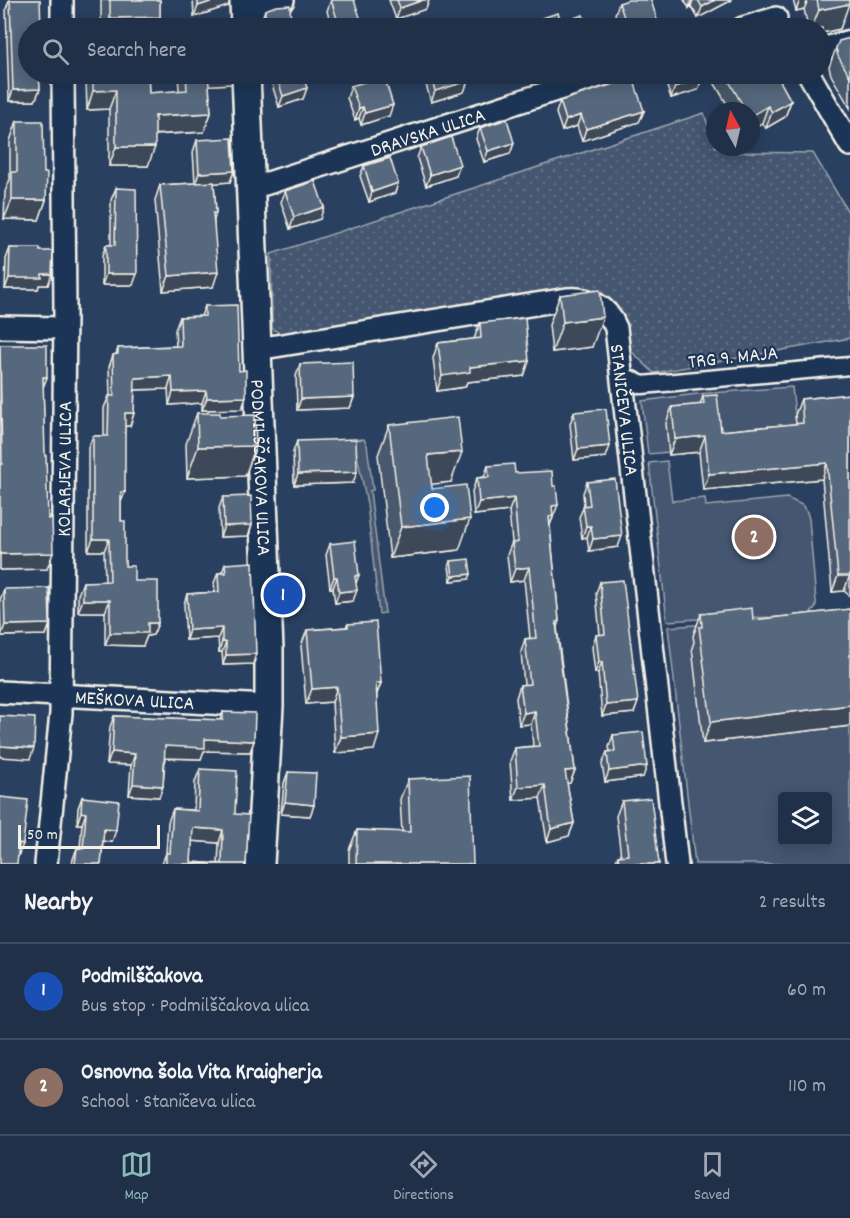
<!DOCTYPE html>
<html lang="en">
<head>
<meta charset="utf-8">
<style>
	:root { --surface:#203048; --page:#2d3c52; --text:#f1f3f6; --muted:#a2a9b4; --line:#3d4b60; --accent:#8bbbb9 }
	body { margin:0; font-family:Dekko,sans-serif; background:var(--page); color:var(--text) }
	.controls { position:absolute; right:18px; bottom:18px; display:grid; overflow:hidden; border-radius:6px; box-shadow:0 3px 15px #0003 }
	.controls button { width:54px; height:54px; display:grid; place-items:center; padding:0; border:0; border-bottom:2px solid var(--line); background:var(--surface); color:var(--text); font:30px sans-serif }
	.compass { position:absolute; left:706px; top:102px; width:54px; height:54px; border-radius:50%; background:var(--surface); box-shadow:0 3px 15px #0003; rotate:352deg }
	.scale { position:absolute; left:18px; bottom:15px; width:142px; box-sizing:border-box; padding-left:6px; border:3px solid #f4f1e8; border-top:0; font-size:16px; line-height:21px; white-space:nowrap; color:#f4f1e8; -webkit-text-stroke:4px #1d3557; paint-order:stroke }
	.you { position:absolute; left:435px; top:508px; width:21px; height:21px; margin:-15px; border:4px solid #fff; border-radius:50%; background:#1a73e8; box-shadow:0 0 0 9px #1a73e833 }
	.badge { display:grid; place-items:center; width:39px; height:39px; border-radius:50%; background:var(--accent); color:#fff; font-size:20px; font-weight:700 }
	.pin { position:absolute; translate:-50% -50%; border:3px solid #fff; box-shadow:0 2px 6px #0006 }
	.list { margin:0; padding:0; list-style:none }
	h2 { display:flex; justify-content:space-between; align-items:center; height:78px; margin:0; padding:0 24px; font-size:26px }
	h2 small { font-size:20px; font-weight:400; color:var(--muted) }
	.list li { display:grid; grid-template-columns:39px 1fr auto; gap:18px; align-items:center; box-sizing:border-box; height:96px; padding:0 24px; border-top:2px solid var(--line) }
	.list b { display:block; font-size:22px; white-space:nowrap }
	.list p { margin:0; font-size:20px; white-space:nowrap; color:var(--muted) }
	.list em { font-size:20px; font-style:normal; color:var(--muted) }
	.icon { flex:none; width:33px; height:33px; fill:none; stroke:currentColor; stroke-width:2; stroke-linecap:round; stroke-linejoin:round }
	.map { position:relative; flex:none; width:850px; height:864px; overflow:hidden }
	.search { position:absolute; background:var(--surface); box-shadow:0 3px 15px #0003; left:18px; right:18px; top:18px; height:66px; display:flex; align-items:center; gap:15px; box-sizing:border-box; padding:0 21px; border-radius:33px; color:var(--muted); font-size:22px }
	.sheet { height:270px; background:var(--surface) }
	nav { display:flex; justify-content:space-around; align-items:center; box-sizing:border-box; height:84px; border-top:2px solid var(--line); background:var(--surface); font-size:16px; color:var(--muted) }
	nav a { display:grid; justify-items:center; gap:3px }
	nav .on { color:var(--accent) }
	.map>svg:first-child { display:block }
</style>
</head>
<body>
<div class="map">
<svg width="850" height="864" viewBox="0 0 850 864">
	<defs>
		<pattern id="park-dots" width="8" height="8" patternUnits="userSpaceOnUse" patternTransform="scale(1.5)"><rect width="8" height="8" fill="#445771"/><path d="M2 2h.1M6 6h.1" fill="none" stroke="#607085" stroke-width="1.8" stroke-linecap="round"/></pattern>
	</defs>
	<rect width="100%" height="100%" fill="#2a4060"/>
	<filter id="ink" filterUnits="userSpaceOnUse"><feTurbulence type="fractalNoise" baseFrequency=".0167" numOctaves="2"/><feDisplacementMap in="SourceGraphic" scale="12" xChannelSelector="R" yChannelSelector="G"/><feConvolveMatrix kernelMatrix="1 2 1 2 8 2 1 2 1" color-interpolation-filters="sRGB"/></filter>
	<g filter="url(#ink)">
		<g fill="#445771" stroke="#9ca4ac" stroke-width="1.5" fill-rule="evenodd">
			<path d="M 792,387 L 798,441 L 648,454 L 642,401 L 697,394 Z"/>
			<path d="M 364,439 L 367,445 L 373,490 L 370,491 L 385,613 L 379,614 L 367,504 L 354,440 Z"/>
			<path d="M 667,461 L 672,501 L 705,498 L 706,506 L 787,498 L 802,505 L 807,512 L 809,519 L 816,601 L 816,607 L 809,615 L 802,618 L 730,617 L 667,621 L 649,463 Z"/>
			<path d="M 850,621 L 850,864 L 695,864 L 668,627 L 735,622 ZM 782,796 L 828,796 L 828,842 L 782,842 Z"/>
		</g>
		<path fill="url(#park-dots)" stroke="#9ca4ac" stroke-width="1.5" d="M 704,113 L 708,126 L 715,132 L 715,147 L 732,147 L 738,152 L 813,153 L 850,215 L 850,338 L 654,373 L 633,353 L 626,352 L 610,304 L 283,336 L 272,328 L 271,254 Z"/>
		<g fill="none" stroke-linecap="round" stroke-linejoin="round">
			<defs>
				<path id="pedestrian" d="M 621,379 L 630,379 L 642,385 L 850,366"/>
				<g id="minor">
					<path d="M 62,0 L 62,28"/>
					<path d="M 244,13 L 283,0"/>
					<path d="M 743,28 L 776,18"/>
					<path d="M 822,49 L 850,41"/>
					<path d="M 809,74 L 850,145"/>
					<path id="s1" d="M 250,186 L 265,184 L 605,74"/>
					<path d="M 0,327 L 64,328"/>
					<path id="s2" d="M 257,349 L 567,299 C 590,297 607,306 616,328 L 677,864"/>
					<path id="s3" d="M 0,692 L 269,706"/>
					<path id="s4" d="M 46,864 L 61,713 L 65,312 L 63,74"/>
				</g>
				<g id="tertiary">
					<path d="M 244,0 L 245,28"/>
					<path id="s5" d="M 246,74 L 269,650 L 269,706 L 260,864"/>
				</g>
			</defs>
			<use href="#pedestrian" stroke="#f4f1e8" stroke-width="21"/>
			<use href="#minor" stroke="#f4f1e8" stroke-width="26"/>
			<use href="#tertiary" stroke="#f4f1e8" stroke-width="32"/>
			<use href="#pedestrian" stroke="#1d3557" stroke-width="16"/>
			<use href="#minor" stroke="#1d3557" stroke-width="21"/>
			<use href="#tertiary" stroke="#1d3557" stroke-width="27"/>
		</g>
		<g fill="#4a596c" stroke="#f4f1e8" stroke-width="1.5" fill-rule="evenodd">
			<path d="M 9,0 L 40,0 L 28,74 L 40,74 L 39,76 L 40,89 L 35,101 L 9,101 L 6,9 Z"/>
			<path d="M 101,0 L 160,0 L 160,17 L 156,28 L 101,28 Z"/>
			<path d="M 193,0 L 230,0 L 228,6 L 194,17 Z"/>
			<path d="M 331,0 L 362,23 L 360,28 L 332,28 L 327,11 Z"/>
			<path d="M 389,0 L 429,0 L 426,9 L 396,19 Z"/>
			<path d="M 684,0 L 732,0 L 698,18 L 691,6 L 689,8 Z"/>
			<path d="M 793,0 L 849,0 L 840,29 L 822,33 L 822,28 L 808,28 L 804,9 L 796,11 Z"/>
			<path d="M 619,3 L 657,20 L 654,28 L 620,28 L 615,14 Z"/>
			<path d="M 265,10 L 291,28 L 261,28 L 261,21 Z"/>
			<path d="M 850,38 L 850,108 L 831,75 L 829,67 L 836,48 Z"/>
			<path d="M 88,74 L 148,74 L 149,93 L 179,91 L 178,74 L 234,74 L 231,84 L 209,85 L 211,113 L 204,132 L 155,135 L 148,166 L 109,166 L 109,109 L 87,110 L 86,80 Z"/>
			<path d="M 263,74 L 302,74 L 307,88 L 303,99 L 279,107 L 269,75 L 263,77 Z"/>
			<path d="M 423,74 L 465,74 L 468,81 L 464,92 L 431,102 Z"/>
			<path d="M 666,74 L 701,74 L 702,78 L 698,90 L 671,98 L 664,78 Z"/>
			<path d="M 709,74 L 781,74 L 779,79 L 791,101 L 785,117 L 766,128 L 762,123 L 751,111 L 731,111 Z"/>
			<path d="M 351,86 L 389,116 L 361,125 L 359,118 L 355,120 L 347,98 Z"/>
			<path d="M 560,101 L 644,111 L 639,122 L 582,141 L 577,126 L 562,131 L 556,113 Z"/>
			<path d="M 17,121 L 44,173 L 46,200 L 39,220 L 4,219 L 5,192 L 10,179 L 10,141 Z"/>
			<path d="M 480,128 L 514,143 L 510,154 L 484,162 L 476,139 Z"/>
			<path d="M 197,140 L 234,171 L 230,182 L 214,183 L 216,213 L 214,220 L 213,287 L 163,291 L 155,200 L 160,185 L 195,183 L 193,152 Z"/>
			<path d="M 421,147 L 456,176 L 426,186 L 417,158 Z"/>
			<path d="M 364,166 L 398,183 L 395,193 L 369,202 L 360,176 Z"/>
			<path d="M 116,188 L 133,285 L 102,285 L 102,256 L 106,245 L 111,245 L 111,200 Z"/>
			<path d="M 285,191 L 320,219 L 290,229 L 281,202 Z"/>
			<path d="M 10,248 L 40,251 L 48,285 L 39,285 L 38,289 L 5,289 L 6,259 Z"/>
			<path d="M 560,295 L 592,347 L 552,352 L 549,325 Z"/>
			<path d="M 205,306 L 239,371 L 246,397 L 242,409 L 202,410 L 202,403 L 169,405 L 168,389 L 135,390 L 134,413 L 130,426 L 125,426 L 121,503 L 121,521 L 125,566 L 134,581 L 158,623 L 153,635 L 147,636 L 143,646 L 105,645 L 105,612 L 78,612 L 78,595 L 83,582 L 105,582 L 104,551 L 88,551 L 88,448 L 93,436 L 104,436 L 104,408 L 109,396 L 110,396 L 109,367 L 113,355 L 116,354 L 118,348 L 176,346 L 175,330 L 180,317 L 201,316 Z"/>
			<path d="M 480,323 L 529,361 L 524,376 L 467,382 L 465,387 L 437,391 L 433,358 L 438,343 L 474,339 Z"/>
			<path d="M 0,345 L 47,377 L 43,387 L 47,569 L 0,570 Z"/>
			<path d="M 300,364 L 354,397 L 350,408 L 297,410 L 296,376 Z"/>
			<path d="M 850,394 L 850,596 L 844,591 L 832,592 L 822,479 L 703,490 L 699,452 L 669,455 L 666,423 L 672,407 L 700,405 L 703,396 L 721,431 L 796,424 L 795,415 L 801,399 Z"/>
			<path d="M 574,412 L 606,457 L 574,460 L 570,424 Z"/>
			<path d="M 197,413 L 220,416 L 256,446 L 245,476 L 187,478 L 186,444 Z"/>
			<path d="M 389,425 L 451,482 L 432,484 L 432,489 L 459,550 L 390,558 L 378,455 Z"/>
			<path d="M 297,441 L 353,483 L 294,485 L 293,452 Z"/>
			<path d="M 488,466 L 515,473 L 553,518 L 550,525 L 559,621 L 557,627 L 575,770 L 570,783 L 567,783 L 574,823 L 569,836 L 547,842 L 540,798 L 513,800 L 510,761 L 515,748 L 533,746 L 531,724 L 519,725 L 516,698 L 520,685 L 524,685 L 521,652 L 525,639 L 530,638 L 524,580 L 510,582 L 507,555 L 512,542 L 509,511 L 474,515 L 472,491 L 477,478 L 484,477 Z"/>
			<path d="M 587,482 L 618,547 L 589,551 L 587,537 L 582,538 L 579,517 L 584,506 L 583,493 Z"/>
			<path d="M 223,497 L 252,525 L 248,536 L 220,537 L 219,508 Z"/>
			<path d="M 330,544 L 353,601 L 335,603 L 333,588 L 330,588 L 326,555 Z"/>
			<path d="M 451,561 L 469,579 L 451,581 L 449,566 Z"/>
			<path d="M 225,564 L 253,664 L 223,665 L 222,652 L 219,652 L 218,638 L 186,640 L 184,604 L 187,594 L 215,592 L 214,583 L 218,573 L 222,573 Z"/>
			<path d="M 600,582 L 638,702 L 634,713 L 602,716 L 598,673 L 595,673 L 592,647 L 596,635 L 600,635 L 596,593 Z"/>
			<path d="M 4,589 L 50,624 L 46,635 L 1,636 L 0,600 Z"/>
			<path d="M 850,609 L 850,726 L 703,743 L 692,648 L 694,642 L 693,636 L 701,614 L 753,620 Z"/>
			<path d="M 348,624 L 381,683 L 377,694 L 374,750 L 335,753 L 332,702 L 306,704 L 301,646 L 307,630 L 346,627 Z"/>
			<path d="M 223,712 L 254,741 L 250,752 L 204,751 L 201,759 L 165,758 L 163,786 L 159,797 L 129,795 L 131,765 L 107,764 L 110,727 L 114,716 L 220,720 Z"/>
			<path d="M 613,735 L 643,777 L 605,782 L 602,764 L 607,752 L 610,752 L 609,747 Z"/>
			<path d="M 200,769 L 235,814 L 246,864 L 162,864 L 166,853 L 168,822 L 173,809 L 194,810 L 195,782 ZM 192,841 L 219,843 L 218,864 L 191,862 Z"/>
			<path d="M 288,772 L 314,805 L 310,816 L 281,814 L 284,783 Z"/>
			<path d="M 408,779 L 473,864 L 349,864 L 349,850 L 357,830 L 402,832 L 400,799 Z"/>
			<path d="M 82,797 L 112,842 L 103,841 L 101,864 L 72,864 L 73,859 L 77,848 L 80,848 L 82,824 L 77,824 L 78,808 Z"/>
			<path d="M 622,801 L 659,864 L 615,864 L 618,856 L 621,856 L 616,816 Z"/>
		</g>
		<g fill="#3c4858" stroke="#f4f1e8" stroke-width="1.5">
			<path d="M 216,0 L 230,0 L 228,6 L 194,17 L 198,6 Z"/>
			<path d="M 423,0 L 429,0 L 426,9 L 396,19 L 400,8 Z"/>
			<path d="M 691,0 L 693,0 L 691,6 L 689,8 Z"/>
			<path d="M 715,0 L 732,0 L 698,18 L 702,7 Z"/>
			<path d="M 800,0 L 808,0 L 804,9 L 796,11 Z"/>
			<path d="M 849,4 L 840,29 L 822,33 L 822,28 L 812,28 L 819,10 Z"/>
			<path d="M 160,17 L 156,28 L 106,28 L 110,18 Z"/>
			<path d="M 657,20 L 654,28 L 631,28 Z"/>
			<path d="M 362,23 L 360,28 L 346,28 Z"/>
			<path d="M 206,74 L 234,74 L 231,84 L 201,86 Z"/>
			<path d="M 264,74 L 270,74 L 269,75 L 263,77 Z"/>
			<path d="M 702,78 L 698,90 L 671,98 L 675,87 Z"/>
			<path d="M 468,81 L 464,92 L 431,102 L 435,91 Z"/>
			<path d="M 307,88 L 303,99 L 279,107 L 283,96 Z"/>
			<path d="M 40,89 L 35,101 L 9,101 L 13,90 Z"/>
			<path d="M 116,90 L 109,109 L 87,110 L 93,91 Z"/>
			<path d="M 791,101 L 785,117 L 766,128 L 772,112 Z"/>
			<path d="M 393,105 L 389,116 L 361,125 L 365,113 Z"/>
			<path d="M 768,106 L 762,123 L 751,129 L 751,116 Z"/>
			<path d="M 363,107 L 359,118 L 355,120 L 359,108 Z"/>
			<path d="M 644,111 L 639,122 L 582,141 L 586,129 Z"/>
			<path d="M 211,113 L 204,132 L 148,135 L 155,116 Z"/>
			<path d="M 581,115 L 577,126 L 562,131 L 566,120 Z"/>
			<path d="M 514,143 L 510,154 L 484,162 L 488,151 Z"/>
			<path d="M 116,147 L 155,147 L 148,166 L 109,166 Z"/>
			<path d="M 460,165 L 456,176 L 426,186 L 430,175 Z"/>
			<path d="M 234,171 L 230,182 L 195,185 L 199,173 Z"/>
			<path d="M 398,183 L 395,193 L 369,202 L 372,192 Z"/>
			<path d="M 12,200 L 46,200 L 39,220 L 4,219 Z"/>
			<path d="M 324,207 L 320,219 L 290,229 L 294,217 Z"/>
			<path d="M 218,272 L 213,287 L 163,291 L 169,276 Z"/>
			<path d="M 42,274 L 52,274 L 48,285 L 39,285 L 38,289 L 5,289 L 9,278 Z"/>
			<path d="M 106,274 L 137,274 L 133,285 L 102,285 Z"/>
			<path d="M 603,317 L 592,347 L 552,352 L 563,322 Z"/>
			<path d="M 529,361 L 524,376 L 467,382 L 465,387 L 437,391 L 442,376 L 470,367 Z"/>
			<path d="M 172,376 L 168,389 L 130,390 L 135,378 Z"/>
			<path d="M 43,377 L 47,377 L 41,393 Z"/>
			<path d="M 206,391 L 202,403 L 169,405 L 173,392 Z"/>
			<path d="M 246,397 L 242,409 L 202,410 L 207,398 Z"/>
			<path d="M 354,397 L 350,408 L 297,410 L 301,399 Z"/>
			<path d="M 125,413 L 134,413 L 130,426 L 120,426 Z"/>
			<path d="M 705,436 L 699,452 L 669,455 L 675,439 Z"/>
			<path d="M 256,446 L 245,476 L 187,478 L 198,447 Z"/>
			<path d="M 610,446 L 606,457 L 574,460 L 578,449 Z"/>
			<path d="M 462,452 L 451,482 L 417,486 L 428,455 Z"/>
			<path d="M 827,463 L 822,479 L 703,490 L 709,474 Z"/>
			<path d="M 357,472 L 353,483 L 294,485 L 298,474 Z"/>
			<path d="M 121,492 L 125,492 L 120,505 Z"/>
			<path d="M 514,498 L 509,511 L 474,515 L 479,502 Z"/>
			<path d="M 558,505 L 548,529 L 544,530 L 552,506 Z"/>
			<path d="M 470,519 L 459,550 L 390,558 L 401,527 Z"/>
			<path d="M 252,525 L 248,536 L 220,537 L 224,526 Z"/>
			<path d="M 586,526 L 591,526 L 587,537 L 582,538 Z"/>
			<path d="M 622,536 L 618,547 L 589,551 L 593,539 Z"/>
			<path d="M 93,539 L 109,539 L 104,551 L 88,551 Z"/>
			<path d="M 53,553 L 47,569 L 0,570 L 0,554 Z"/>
			<path d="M 529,567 L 524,580 L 510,582 L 515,569 Z"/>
			<path d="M 471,574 L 469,579 L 451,581 L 453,576 Z"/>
			<path d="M 359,575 L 355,586 L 355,576 Z"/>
			<path d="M 850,575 L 844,591 L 832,592 L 838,576 Z"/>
			<path d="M 334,577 L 337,577 L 333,588 L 330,588 Z"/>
			<path d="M 357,590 L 353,601 L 335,603 L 339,592 Z"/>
			<path d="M 83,600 L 110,600 L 105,612 L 78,612 Z"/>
			<path d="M 148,623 L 158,623 L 153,635 L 147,636 L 143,646 L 105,645 L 110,633 Z"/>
			<path d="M 50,624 L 46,635 L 1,636 L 5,625 Z"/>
			<path d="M 222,628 L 218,638 L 186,640 L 189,630 Z"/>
			<path d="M 222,642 L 226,642 L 222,652 L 219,652 Z"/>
			<path d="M 256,654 L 253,664 L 223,665 L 226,655 Z"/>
			<path d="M 599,662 L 602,662 L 598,673 L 595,673 Z"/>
			<path d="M 376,683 L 381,683 L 375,698 Z"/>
			<path d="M 337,687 L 332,702 L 306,704 L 312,689 Z"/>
			<path d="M 638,702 L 634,713 L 602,716 L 606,705 Z"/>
			<path d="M 850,705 L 850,726 L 703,743 L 711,722 Z"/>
			<path d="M 535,711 L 531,724 L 519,725 L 524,713 Z"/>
			<path d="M 379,734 L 374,750 L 335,753 L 341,737 Z"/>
			<path d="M 205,739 L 254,741 L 250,752 L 204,751 L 201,759 L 161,758 L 165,746 Z"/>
			<path d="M 0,746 L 34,748 L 30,759 L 0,757 Z"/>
			<path d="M 112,752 L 135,754 L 131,765 L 107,764 Z"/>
			<path d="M 647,766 L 643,777 L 605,782 L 609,771 Z"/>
			<path d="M 575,770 L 570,783 L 560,784 L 565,771 Z"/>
			<path d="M 133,784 L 163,786 L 159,797 L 129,795 Z"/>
			<path d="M 545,785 L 540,798 L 513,800 L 518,787 Z"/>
			<path d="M 285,802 L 314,805 L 310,816 L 281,814 Z"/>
			<path d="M 81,812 L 86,813 L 82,824 L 77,824 Z"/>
			<path d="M 574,823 L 569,836 L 547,842 L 551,829 Z"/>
			<path d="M 193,828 L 223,830 L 219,843 L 189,841 Z"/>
			<path d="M 104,829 L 116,830 L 112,842 L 100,841 Z"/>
			<path d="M 19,843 L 23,844 L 17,859 Z"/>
		</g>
		<g fill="#56677d" stroke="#f4f1e8" stroke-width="1.5" fill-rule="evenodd">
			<path d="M 10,0 L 40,0 L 41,28 L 28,28 L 28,74 L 39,74 L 40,89 L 13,90 Z"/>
			<path d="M 110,0 L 160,0 L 160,17 L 110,18 Z"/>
			<path d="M 198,0 L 216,0 L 198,6 Z"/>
			<path d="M 331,0 L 354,0 L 362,23 L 346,28 L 340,28 Z"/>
			<path d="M 397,0 L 423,0 L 400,8 Z"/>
			<path d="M 628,0 L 651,0 L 657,20 L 631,28 L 628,28 L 619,3 Z"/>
			<path d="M 698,0 L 715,0 L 702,7 Z"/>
			<path d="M 817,0 L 849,0 L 849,4 L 819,10 Z"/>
			<path d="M 290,5 L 291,28 L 265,28 L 265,10 L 276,6 Z"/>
			<path d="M 558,13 L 561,22 L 583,15 L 588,28 L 510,28 Z"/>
			<path d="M 850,38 L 850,77 L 838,56 L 836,48 L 839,41 Z"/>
			<path d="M 93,74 L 148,74 L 149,93 L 187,90 L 186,74 L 208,74 L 211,113 L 155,116 L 155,147 L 116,147 L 116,90 L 93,91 Z"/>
			<path d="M 276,74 L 302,74 L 307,88 L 283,96 Z"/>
			<path d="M 430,74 L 465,74 L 468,81 L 435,91 Z"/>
			<path d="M 671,74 L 701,74 L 702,78 L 675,87 Z"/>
			<path d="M 725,74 L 778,74 L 776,74 L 791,101 L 772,112 L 768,106 L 751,116 L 751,111 L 746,111 Z"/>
			<path d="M 384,76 L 393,105 L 365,113 L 363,107 L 359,108 L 351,86 Z"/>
			<path d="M 633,78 L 644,111 L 586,129 L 581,115 L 566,120 L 560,101 Z"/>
			<path d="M 507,119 L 514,143 L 488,151 L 480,128 Z"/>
			<path d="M 17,121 L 43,121 L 44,173 L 47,173 L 46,200 L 12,200 L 12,172 L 17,172 Z"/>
			<path d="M 451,137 L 460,165 L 430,175 L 421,147 Z"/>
			<path d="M 232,138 L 234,171 L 199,173 L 197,140 Z"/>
			<path d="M 390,158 L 398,183 L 372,192 L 364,166 Z"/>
			<path d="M 315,181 L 324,207 L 294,217 L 285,191 Z"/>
			<path d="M 214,182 L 216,213 L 213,213 L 218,272 L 169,276 L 160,185 Z"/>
			<path d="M 116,188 L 136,189 L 137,274 L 106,274 L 106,245 L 115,245 Z"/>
			<path d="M 10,248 L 40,248 L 40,251 L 53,251 L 52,274 L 42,274 L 42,278 L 9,278 Z"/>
			<path d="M 600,290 L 603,317 L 563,322 L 560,295 Z"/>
			<path d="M 237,305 L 239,371 L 246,370 L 246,397 L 207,398 L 206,391 L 173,392 L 172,376 L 135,378 L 134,413 L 125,413 L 125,492 L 121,492 L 121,521 L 125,521 L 125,566 L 134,566 L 134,581 L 158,581 L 158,623 L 148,623 L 148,633 L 110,633 L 110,600 L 83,600 L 83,582 L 110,581 L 109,539 L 93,539 L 93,436 L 108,436 L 109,396 L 114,396 L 113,355 L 118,354 L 118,348 L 181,346 L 180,317 L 205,316 L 205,306 Z"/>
			<path d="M 525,318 L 529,361 L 470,367 L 470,372 L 442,376 L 438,343 L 481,338 L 480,323 Z"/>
			<path d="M 0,345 L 47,345 L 47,377 L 43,377 L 45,456 L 46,456 L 48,519 L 52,518 L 53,553 L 0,554 L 0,464 L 2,464 Z"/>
			<path d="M 353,362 L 354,397 L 301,399 L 300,364 Z"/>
			<path d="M 850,394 L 850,576 L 838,576 L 827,463 L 709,474 L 705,436 L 675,439 L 672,407 L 704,404 L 703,396 L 717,395 L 721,431 L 803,423 L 801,399 Z"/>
			<path d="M 606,409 L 610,446 L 578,449 L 574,412 Z"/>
			<path d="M 197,413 L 220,413 L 220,416 L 255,415 L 256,446 L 198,447 Z"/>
			<path d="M 458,417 L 462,452 L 428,455 L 432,489 L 466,485 L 470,519 L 401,527 L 389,425 Z"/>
			<path d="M 356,439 L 357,472 L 298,474 L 297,441 Z"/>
			<path d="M 514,464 L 515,473 L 552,471 L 553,486 L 556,486 L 558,505 L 552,506 L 553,516 L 549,517 L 559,621 L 556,622 L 560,658 L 575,770 L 565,771 L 574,823 L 551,829 L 545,785 L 518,787 L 515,748 L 539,746 L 535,711 L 524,713 L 520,685 L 530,684 L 525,639 L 536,638 L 529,567 L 515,569 L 512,543 L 518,542 L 514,498 L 479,502 L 477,478 L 489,477 L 488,466 Z"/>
			<path d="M 615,479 L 622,536 L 593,539 L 591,526 L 586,526 L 583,506 L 590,505 L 587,482 Z"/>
			<path d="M 251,496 L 252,525 L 224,526 L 223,497 Z"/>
			<path d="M 355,541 L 359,575 L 355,576 L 357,590 L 339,592 L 337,577 L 334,577 L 330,544 Z"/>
			<path d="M 469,559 L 471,574 L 453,576 L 451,561 Z"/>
			<path d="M 253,562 L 256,654 L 226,655 L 226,642 L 222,642 L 222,628 L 189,630 L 187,594 L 219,592 L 218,573 L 226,573 L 225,564 Z"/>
			<path d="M 623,580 L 638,702 L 606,705 L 602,662 L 599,662 L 596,635 L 605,634 L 600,582 Z"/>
			<path d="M 49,588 L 50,624 L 5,625 L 4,589 Z"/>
			<path d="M 752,608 L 753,620 L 850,609 L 850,705 L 711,722 L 699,627 L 702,627 L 701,614 Z"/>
			<path d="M 376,622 L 381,683 L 376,683 L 379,734 L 341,737 L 337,687 L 312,689 L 307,630 L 348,627 L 348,624 Z"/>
			<path d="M 223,712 L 255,713 L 254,741 L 205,739 L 205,748 L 165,746 L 163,786 L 133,784 L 135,754 L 112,752 L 114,716 L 223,720 Z"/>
			<path d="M 0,716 L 35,718 L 34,748 L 0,746 Z"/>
			<path d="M 643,732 L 647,766 L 609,771 L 607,752 L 615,751 L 613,735 Z"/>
			<path d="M 200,769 L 237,771 L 235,814 L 249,815 L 246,864 L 166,864 L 166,853 L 170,853 L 173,809 L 198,811 ZM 193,828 L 223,830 L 222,864 L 191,862 Z"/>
			<path d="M 288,772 L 316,773 L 314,805 L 285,802 Z"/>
			<path d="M 470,776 L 473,864 L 356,864 L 357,830 L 410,832 L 408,779 Z"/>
			<path d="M 0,797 L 28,800 L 23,844 L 19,843 L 17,864 L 0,864 Z"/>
			<path d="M 82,797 L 119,801 L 116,830 L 104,829 L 101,864 L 75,864 L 77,848 L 83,849 L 86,813 L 81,812 Z"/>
			<path d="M 651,798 L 659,864 L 619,864 L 618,856 L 628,855 L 622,801 Z"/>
		</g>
	</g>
	<g text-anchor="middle" stroke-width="4.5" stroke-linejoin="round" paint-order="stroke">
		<g font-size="20" fill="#f4f1e8" stroke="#1d3557">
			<text dy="7" stroke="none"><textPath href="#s1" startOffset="186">DRAVSKA ULICA</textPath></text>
			<text transform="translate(733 356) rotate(-6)" y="7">TRG 9. MAJA</text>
			<text dy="7" stroke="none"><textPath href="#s2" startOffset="458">STANIČEVA ULICA</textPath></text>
			<text dy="7" stroke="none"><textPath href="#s4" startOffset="396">KOLARJEVA ULICA</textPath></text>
			<text dy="7" stroke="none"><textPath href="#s5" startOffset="394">PODMILŠČAKOVA ULICA</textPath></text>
			<text dy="7" stroke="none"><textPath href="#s3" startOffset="135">MEŠKOVA ULICA</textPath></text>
		</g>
	</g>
</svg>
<div class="controls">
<button><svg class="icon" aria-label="layers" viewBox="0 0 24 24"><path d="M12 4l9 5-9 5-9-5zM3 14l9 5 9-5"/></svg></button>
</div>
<svg class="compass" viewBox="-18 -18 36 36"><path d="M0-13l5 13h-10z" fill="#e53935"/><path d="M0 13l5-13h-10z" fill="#a2a9b4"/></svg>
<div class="scale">50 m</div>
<div class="you"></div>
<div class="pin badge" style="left:283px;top:595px;background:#1a4fb4">1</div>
<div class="pin badge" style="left:754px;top:537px;background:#8d6e63">2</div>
<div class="search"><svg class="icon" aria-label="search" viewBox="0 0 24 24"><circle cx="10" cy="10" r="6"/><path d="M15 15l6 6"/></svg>Search here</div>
</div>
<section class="sheet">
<h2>Nearby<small>2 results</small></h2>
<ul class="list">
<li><span class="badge" style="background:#1a4fb4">1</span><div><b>Podmilščakova</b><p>Bus stop · Podmilščakova ulica</p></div><em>60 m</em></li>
<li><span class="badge" style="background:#8d6e63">2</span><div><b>Osnovna šola Vita Kraigherja</b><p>School · Staničeva ulica</p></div><em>110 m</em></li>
</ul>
</section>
<nav>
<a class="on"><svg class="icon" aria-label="map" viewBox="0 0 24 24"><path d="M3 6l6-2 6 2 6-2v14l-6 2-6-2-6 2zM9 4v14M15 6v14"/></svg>Map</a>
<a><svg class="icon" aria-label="directions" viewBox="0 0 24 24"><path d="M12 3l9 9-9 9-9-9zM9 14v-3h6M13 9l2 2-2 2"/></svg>Directions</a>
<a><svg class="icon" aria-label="saved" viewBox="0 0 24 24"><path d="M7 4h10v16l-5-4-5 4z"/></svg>Saved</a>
</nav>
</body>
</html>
